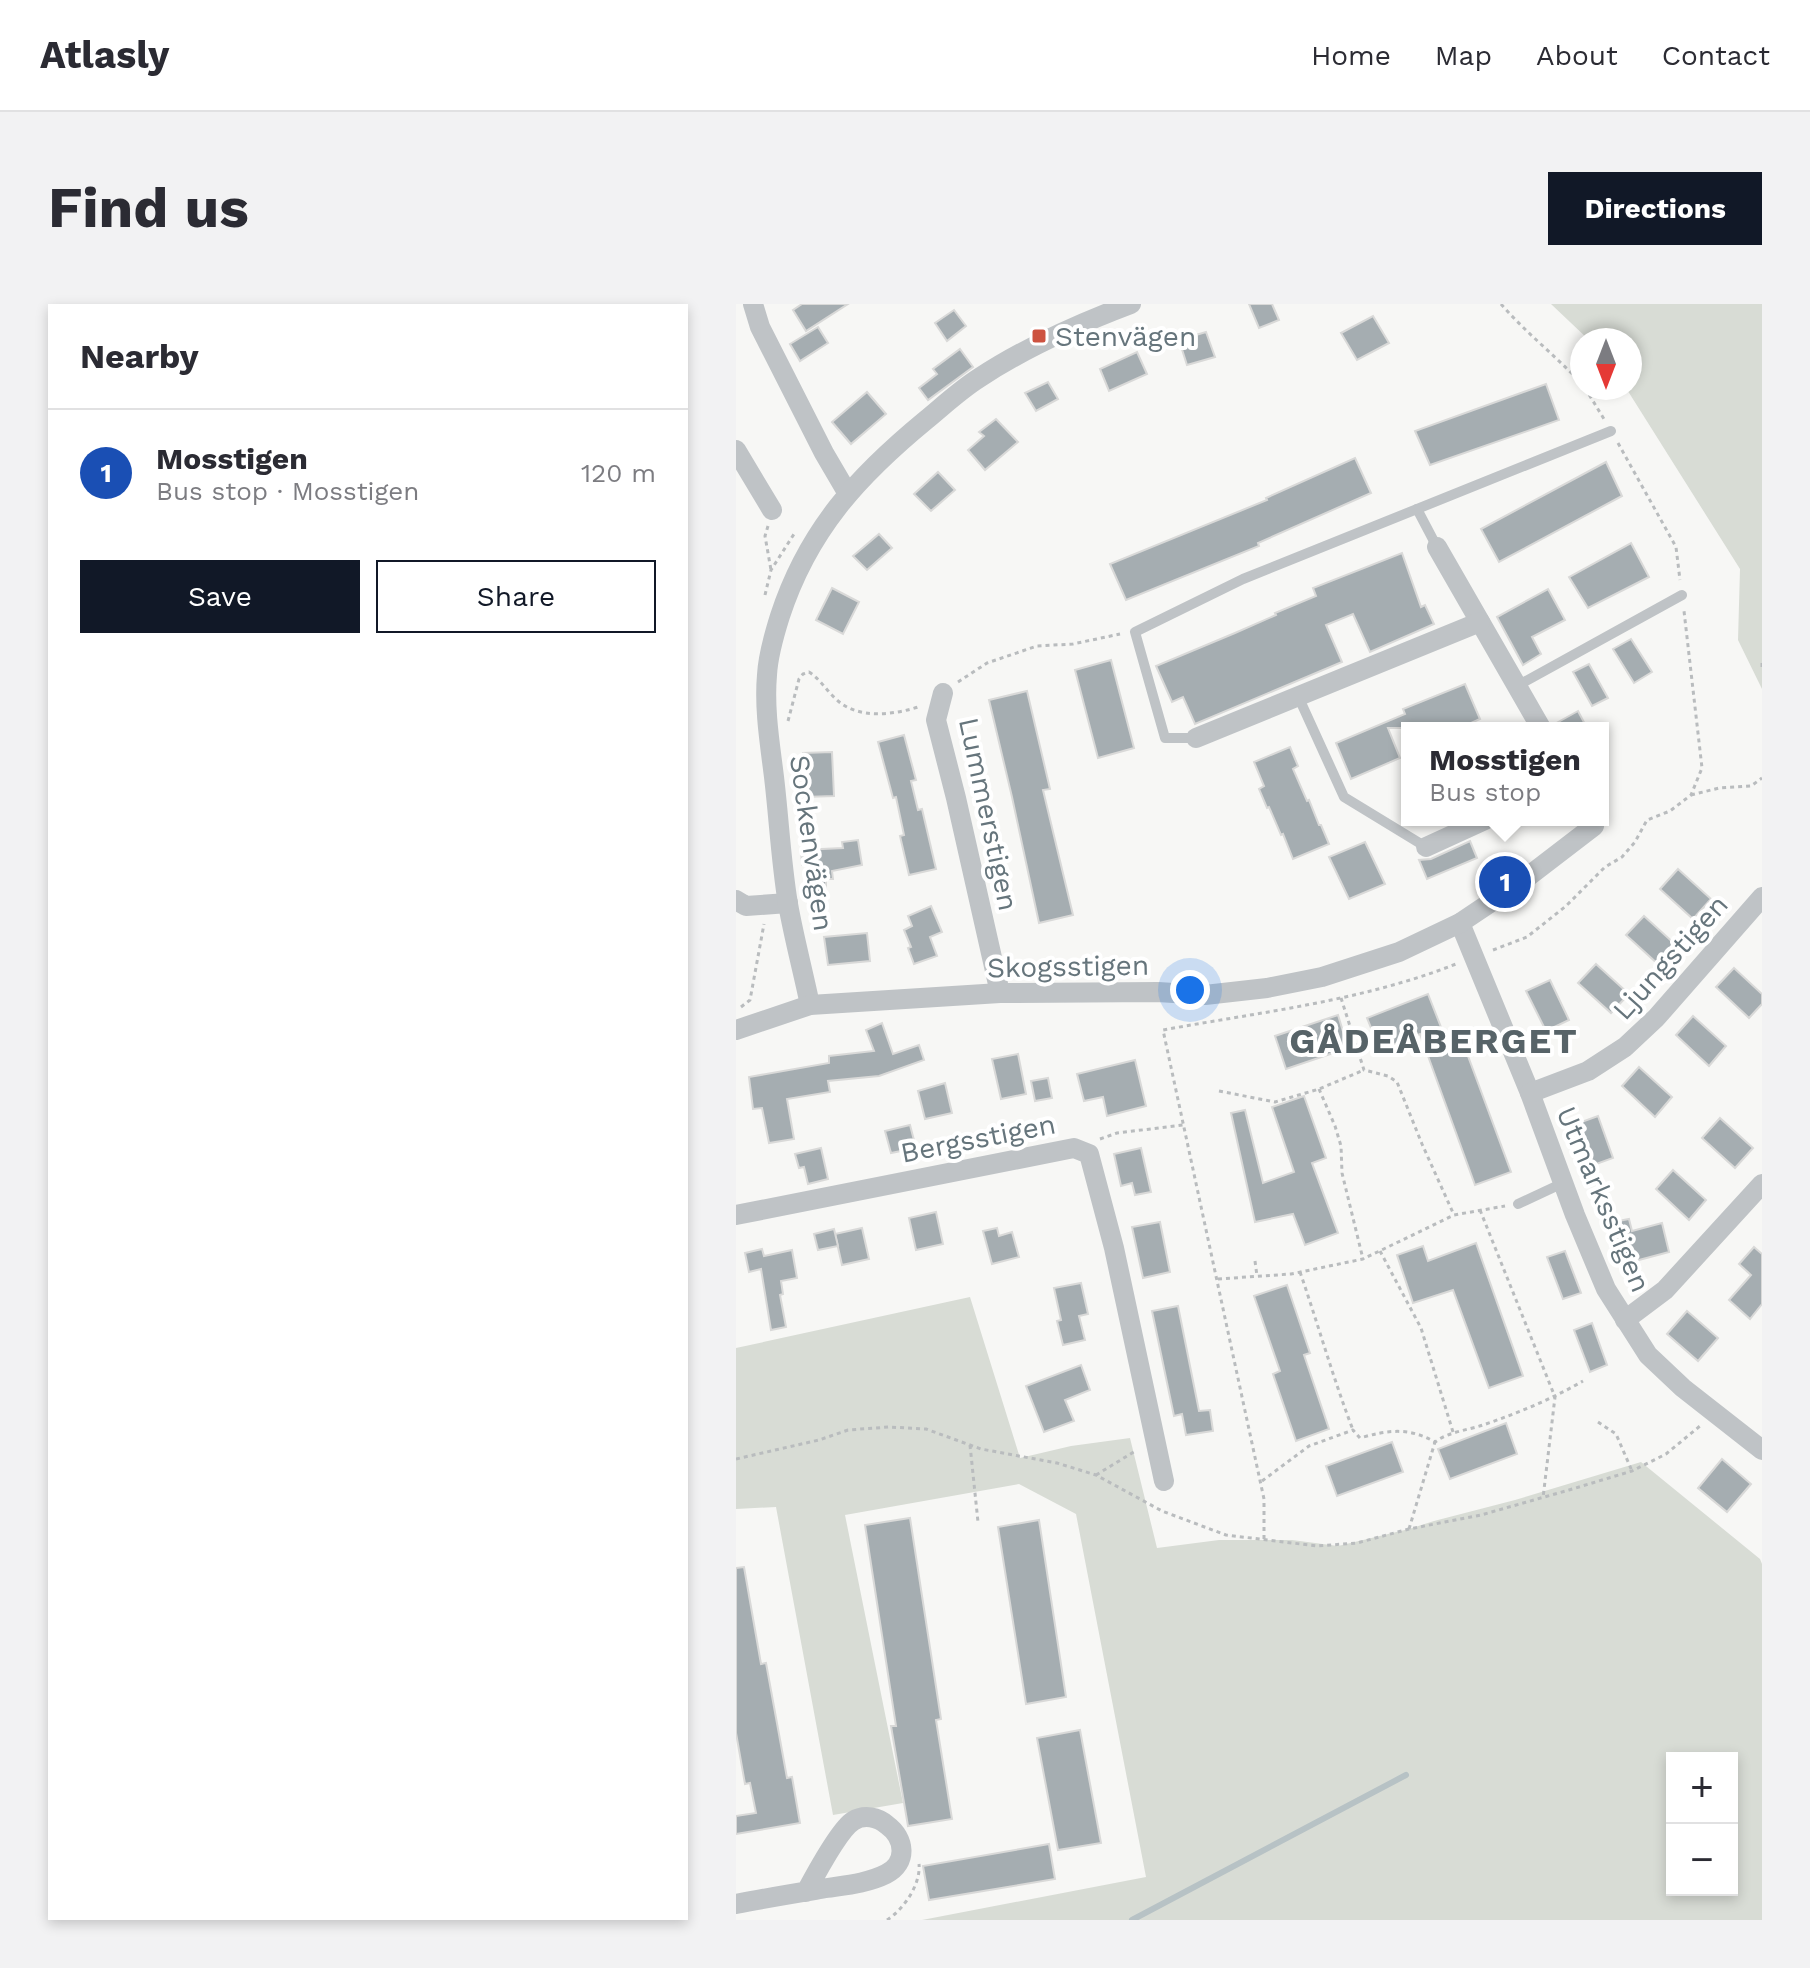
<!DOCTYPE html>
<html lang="en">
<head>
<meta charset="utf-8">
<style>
	:root { --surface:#fff; --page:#f2f2f3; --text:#2b2b33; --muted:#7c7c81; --line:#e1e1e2; --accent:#111827 }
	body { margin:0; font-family:"Work Sans",sans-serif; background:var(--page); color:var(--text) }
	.controls { position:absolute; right:24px; bottom:24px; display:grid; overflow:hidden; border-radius:0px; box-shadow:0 4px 12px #0003 }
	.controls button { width:72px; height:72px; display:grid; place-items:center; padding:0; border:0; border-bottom:2px solid var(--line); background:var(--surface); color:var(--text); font:40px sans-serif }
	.compass { position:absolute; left:834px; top:24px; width:72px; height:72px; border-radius:50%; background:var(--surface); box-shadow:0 4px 12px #0003; rotate:180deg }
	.you { position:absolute; left:454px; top:686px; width:28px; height:28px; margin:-20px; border:6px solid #fff; border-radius:50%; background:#1a73e8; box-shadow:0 0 0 12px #1a73e833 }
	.badge { display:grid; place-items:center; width:52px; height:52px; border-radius:50%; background:var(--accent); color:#fff; font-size:26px; font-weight:700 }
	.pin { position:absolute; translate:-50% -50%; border:4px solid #fff; box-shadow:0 2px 8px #0006 }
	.popup { position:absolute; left:665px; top:418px; width:208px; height:104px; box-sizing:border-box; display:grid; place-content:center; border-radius:0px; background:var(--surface); filter:drop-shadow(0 2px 6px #0005); font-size:26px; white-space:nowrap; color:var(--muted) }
	.popup b { font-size:30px; color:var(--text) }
	.popup::after { content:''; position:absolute; left:50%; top:100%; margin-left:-16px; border:16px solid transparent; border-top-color:var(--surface) }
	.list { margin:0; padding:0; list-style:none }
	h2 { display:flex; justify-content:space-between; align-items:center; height:104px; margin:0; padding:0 32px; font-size:34px }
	h2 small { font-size:26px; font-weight:400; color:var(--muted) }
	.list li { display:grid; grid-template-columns:52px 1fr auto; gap:24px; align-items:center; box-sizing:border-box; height:128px; padding:0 32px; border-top:2px solid var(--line) }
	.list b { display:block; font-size:30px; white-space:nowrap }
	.list p { margin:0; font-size:26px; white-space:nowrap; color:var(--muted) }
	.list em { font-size:26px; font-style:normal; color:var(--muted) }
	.actions { display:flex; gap:16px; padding:24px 32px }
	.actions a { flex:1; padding:18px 0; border:2px solid var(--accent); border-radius:0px; text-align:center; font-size:28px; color:var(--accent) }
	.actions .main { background:var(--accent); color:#fff }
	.map { position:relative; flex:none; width:1026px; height:1616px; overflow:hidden; border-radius:0px }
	header { display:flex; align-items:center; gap:48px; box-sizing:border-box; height:112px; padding:0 40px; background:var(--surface); border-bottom:2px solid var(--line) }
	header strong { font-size:38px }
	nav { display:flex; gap:44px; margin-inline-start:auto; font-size:28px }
	.intro { display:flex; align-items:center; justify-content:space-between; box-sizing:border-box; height:192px; padding:0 48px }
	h1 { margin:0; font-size:56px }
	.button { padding:20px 36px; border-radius:0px; background:var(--accent); color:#fff; font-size:28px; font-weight:700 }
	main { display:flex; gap:48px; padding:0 48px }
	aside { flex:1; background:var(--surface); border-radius:0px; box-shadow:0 4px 12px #0003 }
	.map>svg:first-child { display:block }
</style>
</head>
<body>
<header>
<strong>Atlasly</strong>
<nav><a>Home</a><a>Map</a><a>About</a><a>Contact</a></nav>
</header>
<div class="intro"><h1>Find us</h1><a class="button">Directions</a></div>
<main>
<aside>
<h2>Nearby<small></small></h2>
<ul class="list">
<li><span class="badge" style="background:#1a4fb4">1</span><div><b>Mosstigen</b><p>Bus stop · Mosstigen</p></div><em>120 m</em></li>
</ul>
<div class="actions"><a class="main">Save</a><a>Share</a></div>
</aside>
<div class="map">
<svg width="1026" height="1616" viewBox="0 0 1026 1616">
	<rect width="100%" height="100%" fill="#f7f7f5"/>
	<g fill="#d8dcd5" fill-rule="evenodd">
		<path d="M 815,0 L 1026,0 L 1026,385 L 1002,336 L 1004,265 L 890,84 L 894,84 L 894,36 L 853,36 Z"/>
		<path d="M 234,993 L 284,1154 L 335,1142 L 394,1134 L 421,1244 L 483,1236 L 556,1236 L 602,1242 L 673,1225 L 698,1217 L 779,1196 L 905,1158 L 1024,1255 L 1026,1260 L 1026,1616 L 186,1616 L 410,1573 L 340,1210 L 283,1180 L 109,1211 L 167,1499 L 97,1511 L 40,1203 L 0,1205 L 0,1044 ZM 936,1454 L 996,1454 L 996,1586 L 936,1586 Z"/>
	</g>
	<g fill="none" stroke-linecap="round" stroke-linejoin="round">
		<path stroke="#b7c2c5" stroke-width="6" d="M 396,1616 L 670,1471"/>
	</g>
	<g fill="#a5adb1" stroke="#d9d9d8" stroke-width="2">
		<path d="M 66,0 L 112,0 L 70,27 L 57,6 Z"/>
		<path d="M 513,0 L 536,0 L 543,16 L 523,24 Z"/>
		<path d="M 218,6 L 230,22 L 211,37 L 199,19 Z"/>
		<path d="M 637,12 L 653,39 L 621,56 L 605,29 Z"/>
		<path d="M 82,23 L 92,39 L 64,57 L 54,40 Z"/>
		<path d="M 470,28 L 479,53 L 451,61 L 443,36 Z"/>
		<path d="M 224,45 L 237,63 L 192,96 L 183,84 L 201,70 L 197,65 Z"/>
		<path d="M 401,48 L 411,70 L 373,87 L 364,65 Z"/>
		<path d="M 312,78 L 322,95 L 300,107 L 289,89 Z"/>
		<path d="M 810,80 L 823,116 L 694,161 L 679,127 Z"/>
		<path d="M 131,88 L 150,110 L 115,140 L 96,118 Z"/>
		<path d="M 260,115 L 282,138 L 249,166 L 232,146 L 248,132 L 243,128 Z"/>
		<path d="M 619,154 L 635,189 L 522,239 L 523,242 L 390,296 L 374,260 L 531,196 L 530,194 Z"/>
		<path d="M 870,158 L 886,192 L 763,258 L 745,225 Z"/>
		<path d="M 202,168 L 219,186 L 195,207 L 178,190 Z"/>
		<path d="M 143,230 L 156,244 L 131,266 L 117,252 Z"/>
		<path d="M 895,239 L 913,273 L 852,304 L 833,273 Z"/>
		<path d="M 666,249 L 685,303 L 689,301 L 698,320 L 634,348 L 617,310 L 590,321 L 606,358 L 459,420 L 447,393 L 436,398 L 420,362 L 499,329 L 540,311 L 539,309 L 580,292 L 577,284 Z"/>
		<path d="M 96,284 L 123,298 L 107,330 L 80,316 Z"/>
		<path d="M 812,285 L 829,316 L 796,333 L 805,350 L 787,361 L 761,313 Z"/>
		<path d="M 895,335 L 916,368 L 898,379 L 877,345 Z"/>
		<path d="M 375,356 L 398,444 L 362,454 L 339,366 Z"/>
		<path d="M 853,360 L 872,394 L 856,402 L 837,368 Z"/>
		<path d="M 729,380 L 744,415 L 724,424 L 652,424 L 664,454 L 615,475 L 600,439 L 669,410 L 667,405 Z"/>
		<path d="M 291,387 L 314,485 L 307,486 L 337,611 L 303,619 L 276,493 L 253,396 Z"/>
		<path d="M 842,407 L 851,424 L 818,424 L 817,421 Z"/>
		<path d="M 168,431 L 180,476 L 175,477 L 182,506 L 186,505 L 200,565 L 173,571 L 164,532 L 168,531 L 160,493 L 157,494 L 142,438 Z"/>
		<path d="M 554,443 L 562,462 L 557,465 L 571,497 L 573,496 L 583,521 L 585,521 L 593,540 L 557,555 L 547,530 L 545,531 L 533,503 L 531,504 L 523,485 L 528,482 L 518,458 Z"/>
		<path d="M 96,448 L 98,492 L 68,493 L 67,449 Z"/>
		<path d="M 122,536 L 126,561 L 96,567 L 97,575 L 90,575 L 90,590 L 71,591 L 70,561 L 66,561 L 65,546 L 107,544 L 106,538 Z"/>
		<path d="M 734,537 L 741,554 L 691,575 L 683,556 L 695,555 Z"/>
		<path d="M 629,538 L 649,580 L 613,595 L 593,553 Z"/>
		<path d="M 942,565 L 975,595 L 957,615 L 924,585 Z"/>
		<path d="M 195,602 L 206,628 L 194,633 L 201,652 L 178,660 L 172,644 L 175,643 L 168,626 L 176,622 L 172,612 Z"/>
		<path d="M 908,612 L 941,642 L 923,661 L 890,631 Z"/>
		<path d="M 131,629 L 134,657 L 92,661 L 88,633 Z"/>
		<path d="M 860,660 L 893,690 L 875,709 L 842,679 Z"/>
		<path d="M 998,664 L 1026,690 L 1026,700 L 1013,714 L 980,683 Z"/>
		<path d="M 814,676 L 833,716 L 810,727 L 790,687 Z"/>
		<path d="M 692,690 L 712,741 L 726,736 L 775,868 L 739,881 L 684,730 L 644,746 L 631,714 Z"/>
		<path d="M 602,711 L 612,744 L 550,765 L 539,732 Z"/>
		<path d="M 957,712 L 990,742 L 973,762 L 940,731 Z"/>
		<path d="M 146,719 L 157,750 L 183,741 L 188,756 L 143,772 L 92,777 L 94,788 L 51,795 L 58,835 L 33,839 L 26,804 L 17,805 L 13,773 L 93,759 L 93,752 L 138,747 L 130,726 Z"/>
		<path d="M 282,750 L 290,790 L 265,795 L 256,755 Z"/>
		<path d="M 399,756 L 410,802 L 371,812 L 367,793 L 348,797 L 341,770 Z"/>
		<path d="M 903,763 L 936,793 L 919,813 L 886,782 Z"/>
		<path d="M 312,774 L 316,794 L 299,797 L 295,777 Z"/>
		<path d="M 209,779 L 216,809 L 189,815 L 182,787 Z"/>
		<path d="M 568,792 L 590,854 L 576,859 L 602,929 L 569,941 L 557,910 L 519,918 L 495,809 L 509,806 L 527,879 L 558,868 L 536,803 Z"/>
		<path d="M 862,812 L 877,854 L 852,863 L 837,821 Z"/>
		<path d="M 984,814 L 1017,844 L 999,864 L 966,834 Z"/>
		<path d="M 174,821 L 180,844 L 155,849 L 149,827 Z"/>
		<path d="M 85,844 L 92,875 L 72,880 L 68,863 L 63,864 L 59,850 Z"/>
		<path d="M 405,844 L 415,888 L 399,891 L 396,879 L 385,882 L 378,850 Z"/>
		<path d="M 937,866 L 970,896 L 953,916 L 920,885 Z"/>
		<path d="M 200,908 L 207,940 L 180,946 L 173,914 Z"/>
		<path d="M 893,915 L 896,927 L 926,919 L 933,948 L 888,960 L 877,918 Z"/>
		<path d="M 424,918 L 434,968 L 407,974 L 396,923 Z"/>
		<path d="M 126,924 L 133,955 L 106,961 L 99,930 Z"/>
		<path d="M 261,924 L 263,932 L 276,928 L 283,953 L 256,960 L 247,927 Z"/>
		<path d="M 98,925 L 102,942 L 82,946 L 78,930 Z"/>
		<path d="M 740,939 L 787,1072 L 753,1084 L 717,986 L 677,999 L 661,951 L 687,942 L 692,957 Z"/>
		<path d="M 1018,943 L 1026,950 L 1026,1000 L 1014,1015 L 993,996 L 1015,971 L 1003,960 Z"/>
		<path d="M 26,945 L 28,952 L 56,946 L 61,974 L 45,977 L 47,990 L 44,991 L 50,1023 L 35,1026 L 25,965 L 13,968 L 9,949 Z"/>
		<path d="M 829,947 L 845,989 L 827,995 L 811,953 Z"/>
		<path d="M 345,979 L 352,1010 L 343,1012 L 349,1036 L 327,1041 L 321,1017 L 325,1016 L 318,984 Z"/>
		<path d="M 551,981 L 574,1049 L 568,1051 L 593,1125 L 560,1137 L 537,1070 L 544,1067 L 518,992 Z"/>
		<path d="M 442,1002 L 463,1107 L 474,1106 L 477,1127 L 450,1131 L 446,1110 L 438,1112 L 416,1007 Z"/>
		<path d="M 951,1007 L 982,1034 L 962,1057 L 931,1030 Z"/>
		<path d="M 856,1019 L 871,1061 L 854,1068 L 838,1026 Z"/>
		<path d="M 345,1061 L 354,1086 L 329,1096 L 338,1117 L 308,1128 L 290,1082 Z"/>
		<path d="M 770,1119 L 781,1150 L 714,1175 L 702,1145 Z"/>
		<path d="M 656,1138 L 667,1168 L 601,1192 L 590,1162 Z"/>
		<path d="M 986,1155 L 1015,1180 L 991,1208 L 962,1184 Z"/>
		<path d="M 174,1214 L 205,1415 L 200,1416 L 216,1515 L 172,1522 L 155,1422 L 160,1422 L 129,1221 Z"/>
		<path d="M 303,1216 L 330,1393 L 290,1400 L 262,1223 Z"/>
		<path d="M 8,1263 L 25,1360 L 30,1359 L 51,1474 L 56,1473 L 64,1519 L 0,1530 L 0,1512 L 20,1509 L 14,1479 L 9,1480 L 0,1429 L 0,1264 Z"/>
		<path d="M 344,1426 L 365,1539 L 322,1546 L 301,1434 Z"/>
		<path d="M 313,1540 L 319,1575 L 193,1596 L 187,1562 Z"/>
	</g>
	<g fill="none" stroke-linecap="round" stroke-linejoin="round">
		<g stroke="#b9bcbe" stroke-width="3" stroke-dasharray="4 4" stroke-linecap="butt">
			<path d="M 765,0 C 790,29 820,52 846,80"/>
			<path d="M 849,84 L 868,115"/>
			<path d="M 882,139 L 940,243 L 944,276"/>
			<path d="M 32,222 L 29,232 L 35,266"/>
			<path d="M 29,291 L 35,266 L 58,230"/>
			<path d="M 1026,359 L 1026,363"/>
			<path d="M 222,378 L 251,359 L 301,342 L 337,340 L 384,330"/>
			<path d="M 52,417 L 63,375 L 67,370 L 73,368 C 84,375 90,386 100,395 C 121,416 159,411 185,402"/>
			<path d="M 955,491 L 983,484 L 1015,482 L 1026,474"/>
			<path d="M 757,646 L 791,633 L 830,602 L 869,563 L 886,553 L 899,538 L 911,516 L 934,507 L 955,491 L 966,464 L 948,307"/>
			<path d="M 605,694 L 628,766 L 652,772 L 661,778 L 686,840 L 718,911"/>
			<path d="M 5,703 L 14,696 L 28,620"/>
			<path d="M 583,785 L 599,822 L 605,842 L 606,869 L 627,955"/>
			<path d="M 483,787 L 539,798 L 583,785 L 628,766"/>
			<path d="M 364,835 L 381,829 L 447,821"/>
			<path d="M 744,906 L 819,1093 L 807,1194"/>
			<path d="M 644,947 L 685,1024 L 717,1128"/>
			<path d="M 519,957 L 521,972"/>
			<path d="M 564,968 C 582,1020 597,1074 617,1126"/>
			<path d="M 482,975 L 555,970 L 627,955 L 718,911 L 769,902"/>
			<path d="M 862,1118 L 880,1130 L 896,1167"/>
			<path d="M 234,1141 L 242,1218"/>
			<path d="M 0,1155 L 83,1136 L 112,1126 L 153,1123 L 190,1125 L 245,1145 L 321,1159 L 360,1171 L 426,1207 L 490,1231 L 581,1242 L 621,1239 L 673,1225 L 745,1211 L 833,1186 L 896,1167 L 930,1150 L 964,1122"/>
			<path d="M 360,1171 L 401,1146"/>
			<path d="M 526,1177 L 573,1142 L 617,1126 L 624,1134 C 652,1126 673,1123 699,1138 C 712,1128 732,1126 747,1121 C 782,1109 816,1095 847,1077"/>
			<path d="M 673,1225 L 699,1138"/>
			<path d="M 528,1235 L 528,1195 L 427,726 C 525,708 626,697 720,660"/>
			<path d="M 151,1616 C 168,1605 185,1580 183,1560"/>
		</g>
		<g stroke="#bfc3c6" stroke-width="10">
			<path d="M 681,205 L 701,243"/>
			<path d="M 781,382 L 946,291"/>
			<path d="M 562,392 L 608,493 L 690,543"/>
			<path d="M 460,434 L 429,434 L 399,328 L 507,275 L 875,127"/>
			<path d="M 782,900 L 827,879"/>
		</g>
		<g stroke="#bfc3c6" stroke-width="20">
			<path d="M 17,0 L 24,23 L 88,149 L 112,190"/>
			<path d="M 0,146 L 36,206"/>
			<path d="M 701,243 L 805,424"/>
			<path d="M 207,389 L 200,416 L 220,494 L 264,689"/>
			<path d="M 460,434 L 744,318"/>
			<path d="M 690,543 L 749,516"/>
			<path d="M 0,596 L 10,602 L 52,599"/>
			<path d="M 724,619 L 794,789 L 839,911 L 870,985 L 912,1051 L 947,1084 L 1026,1146"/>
			<path d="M 74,701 C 67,667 58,634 52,600 C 45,558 43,515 38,473 C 34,440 28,405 31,371 C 32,351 38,331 44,312 C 72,226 122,172 190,116 C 207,102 224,86 243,74 C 290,43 342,20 395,0"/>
			<path d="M 0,726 L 74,701 L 264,689 L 422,688 L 469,691 L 531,684 L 586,673 L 663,648 L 724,619 L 785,578 L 858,522 L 855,516"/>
			<path d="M 794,789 L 852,767 L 889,743 L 920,714 L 1026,593"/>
			<path d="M 0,911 L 338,844 L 353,850 L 378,944 L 428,1177"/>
			<path d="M 889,1016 L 929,986 L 1026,880"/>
			<path d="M 0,1600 C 30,1594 61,1589 91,1584 C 111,1581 132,1579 150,1570 C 172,1559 169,1534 151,1521 C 142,1513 128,1510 117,1517 C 104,1525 78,1573 70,1588"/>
		</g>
	</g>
	<rect fill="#cd5240" stroke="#fff" stroke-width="3" x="295" y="24" width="16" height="16" rx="4"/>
	<g text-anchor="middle" stroke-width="8" stroke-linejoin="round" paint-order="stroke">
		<g font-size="28" fill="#66757c" stroke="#fff" text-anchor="start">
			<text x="319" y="42">Stenvägen</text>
		</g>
		<g font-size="28" fill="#66757c" stroke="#fff">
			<text transform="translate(253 510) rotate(78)" y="10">Lummerstigen</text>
			<text transform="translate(76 539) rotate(82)" y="10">Sockenvägen</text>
			<text transform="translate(934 653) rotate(-48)" y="10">Ljungstigen</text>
			<text transform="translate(332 662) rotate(-1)" y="10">Skogsstigen</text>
			<text transform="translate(242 834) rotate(-11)" y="10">Bergsstigen</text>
			<text transform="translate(868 895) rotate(67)" y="10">Utmarksstigen</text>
		</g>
		<g font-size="36" font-weight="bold" letter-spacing="2" fill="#576368" stroke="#fff">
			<text x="698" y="749">GÅDEÅBERGET</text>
		</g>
	</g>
</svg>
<div class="controls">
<button>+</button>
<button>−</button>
</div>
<svg class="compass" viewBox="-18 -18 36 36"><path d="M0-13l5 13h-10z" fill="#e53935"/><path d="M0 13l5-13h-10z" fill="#7c7c81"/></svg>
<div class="you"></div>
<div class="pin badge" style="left:769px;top:578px;background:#1a4fb4">1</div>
<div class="popup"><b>Mosstigen</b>Bus stop</div>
</div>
</main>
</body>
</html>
